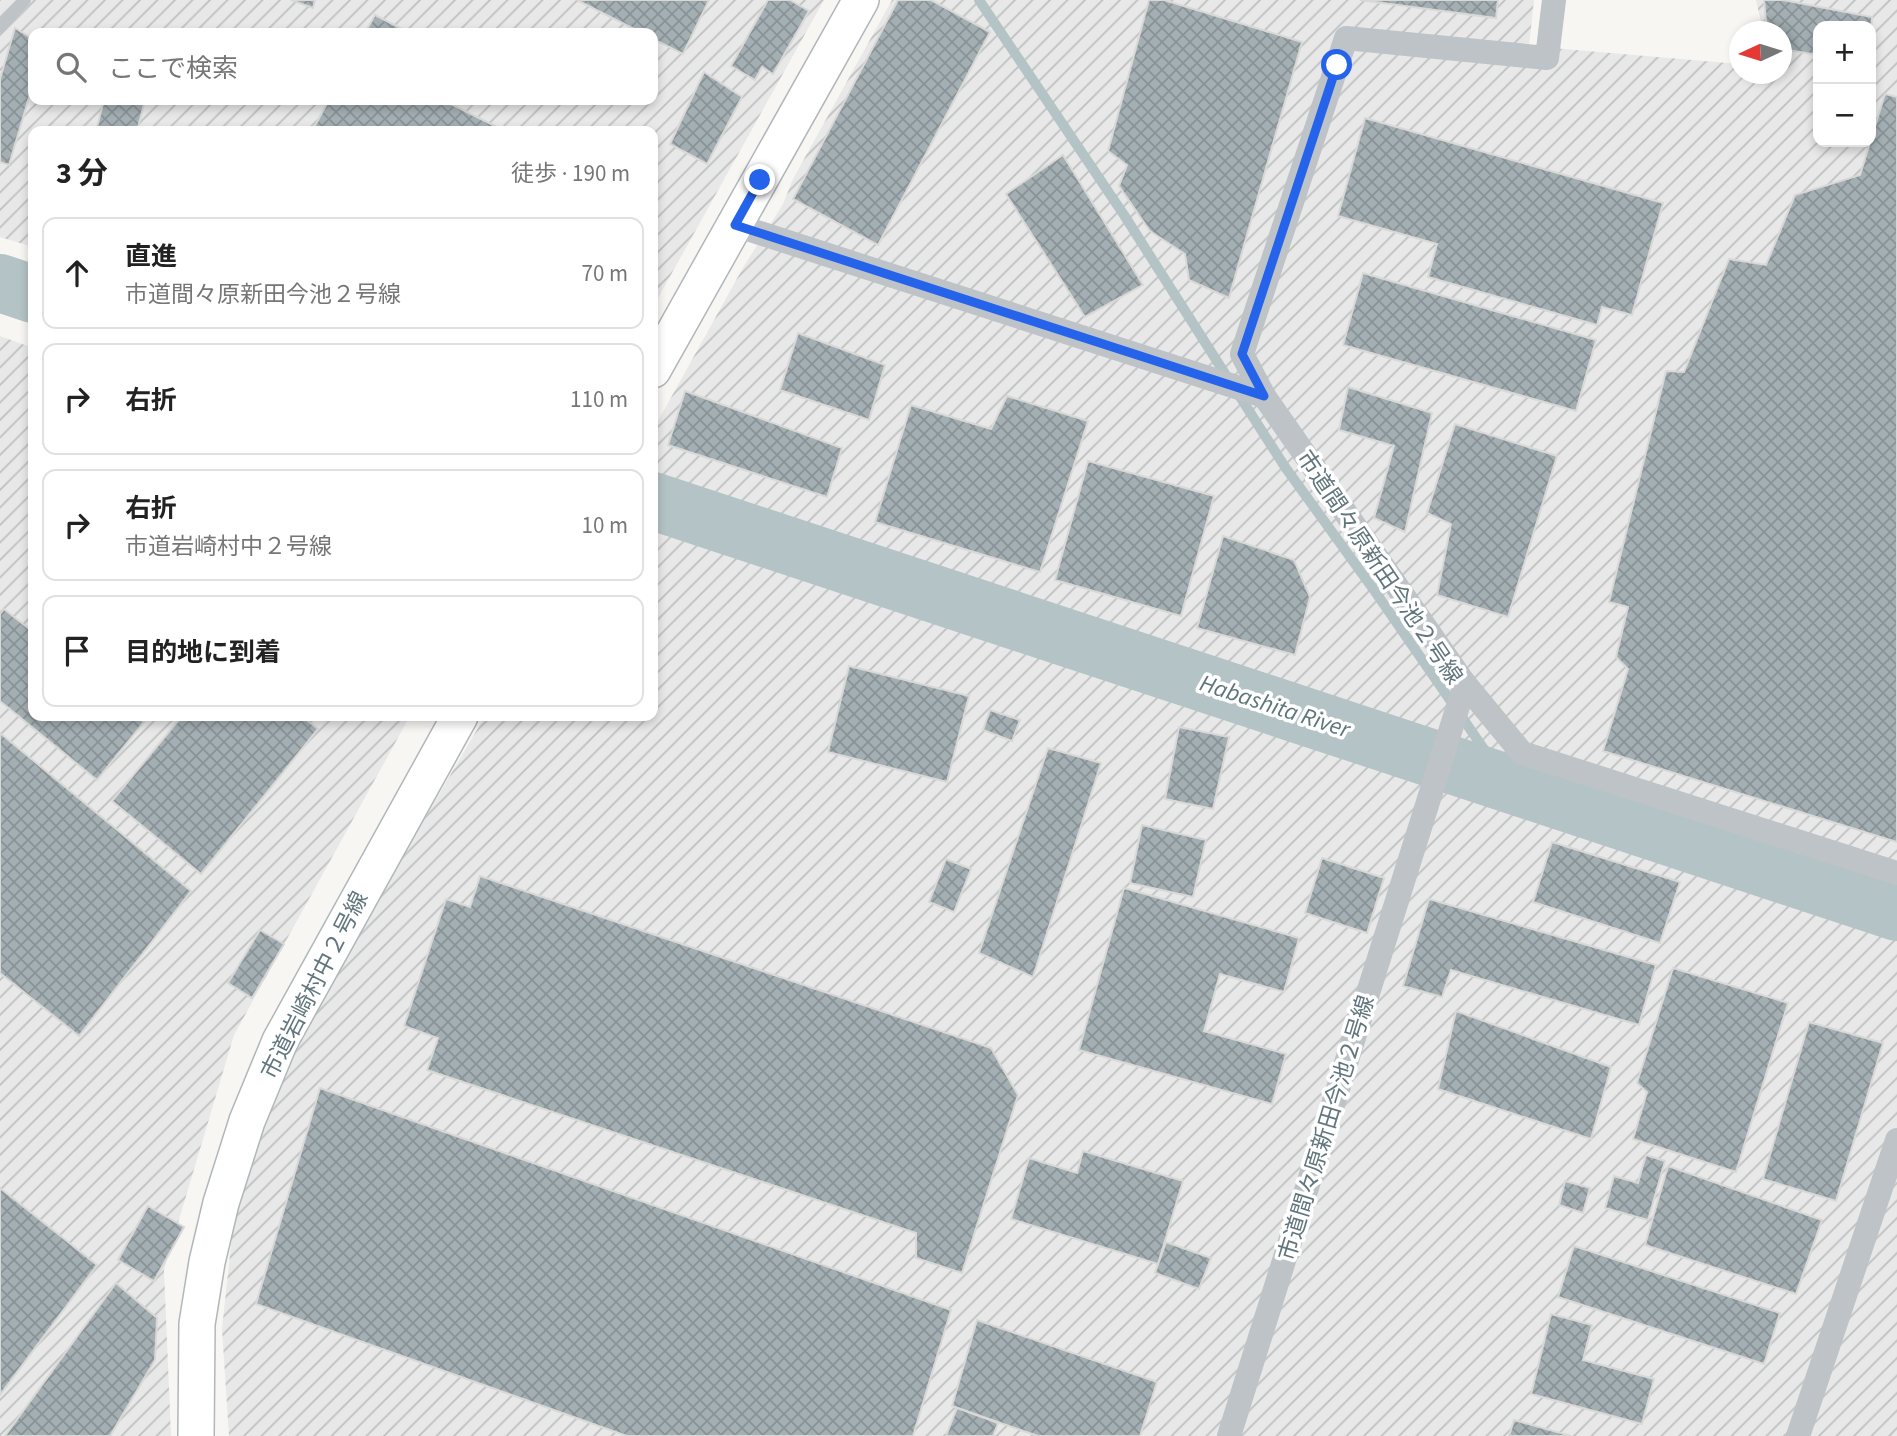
<!DOCTYPE html>
<html lang="ja">
<head>
<meta charset="utf-8">
<style>
	:root { --surface:#fff; --page:#f6f6f6; --text:#222; --muted:#767676; --line:#e0e0e0 }
	body { margin:0; font-family:"Source Sans 3","Noto Sans JP",sans-serif; background:var(--page); color:var(--text) }
	.controls { position:absolute; right:21px; top:21px; display:grid; overflow:hidden; border-radius:14px; box-shadow:0 4px 10px #0003 }
	.controls button { width:63px; height:63px; display:grid; place-items:center; padding:0; border:0; border-bottom:2px solid var(--line); background:var(--surface); color:var(--text); font:35px sans-serif }
	.compass { position:absolute; left:1729px; top:21px; width:63px; height:63px; border-radius:50%; background:var(--surface); box-shadow:0 4px 10px #0003; rotate:266deg }
	.stop { position:absolute; width:21px; height:21px; margin:-16px; border:5px solid #2563eb; border-radius:50%; background:#fff }
	.stop.end { background:#2563eb; border-color:#fff; box-shadow:0 2px 7px #0008 }
	.list { margin:0; padding:0; list-style:none }
	h2 { display:flex; justify-content:space-between; align-items:center; height:91px; margin:0; padding:0 28px; font-size:30px }
	h2 small { font-size:23px; font-weight:400; color:var(--muted) }
	.list li { display:grid; grid-template-columns:46px 1fr auto; gap:21px; align-items:center; box-sizing:border-box; height:112px; margin:0 14px 14px; padding:0 14px; border:2px solid var(--line); border-radius:14px }
	.list b { display:block; font-size:26px; white-space:nowrap }
	.list p { margin:0; font-size:23px; white-space:nowrap; color:var(--muted) }
	.list em { font-size:23px; font-style:normal; color:var(--muted) }
	.icon { flex:none; width:38px; height:38px; fill:none; stroke:currentColor; stroke-width:2; stroke-linecap:round; stroke-linejoin:round }
	.map { position:relative; flex:none; width:1897px; height:1436px; overflow:hidden }
	.search { position:absolute; background:var(--surface); box-shadow:0 4px 10px #0003; left:28px; top:28px; width:630px; height:77px; display:flex; align-items:center; gap:18px; box-sizing:border-box; padding:0 24px; border-radius:14px; color:var(--muted); font-size:26px }
	.panel { position:absolute; background:var(--surface); box-shadow:0 4px 10px #0003; left:28px; top:126px; width:630px; height:595px; border-radius:14px }
	.map>svg:first-child { display:block }
</style>
</head>
<body>
<div class="map">
<svg width="1897" height="1436" viewBox="0 0 1897 1436">
	<defs>
		<pattern id="industrial-furrows" width="10" height="10" patternUnits="userSpaceOnUse" patternTransform="scale(1.75)"><rect width="10" height="10" fill="#e7e8e7"/><path d="M-1 1l2-2M0 10L10 0M9 11l2-2" fill="none" stroke="#bfc1c0"/></pattern>
		<pattern id="building-cross-hatch" width="8" height="8" patternUnits="userSpaceOnUse" patternTransform="scale(1.75)"><rect width="8" height="8" fill="#a4afb3"/><path d="M0 0l8 8M0 8l8-8" fill="none" stroke="#899397"/></pattern>
	</defs>
	<rect width="100%" height="100%" fill="#f7f6f3"/>
	<g fill="url(#industrial-furrows)" fill-rule="evenodd">
		<path d="M 0,0 L 824,0 L 653,307 L 653,131 L 33,131 L 33,247 L 0,237 ZM 33,33 L 653,33 L 653,100 L 33,100 Z"/>
		<path d="M 892,0 L 1534,0 L 1529,46 L 1739,64 L 1740,74 L 1782,74 L 1782,32 L 1763,31 L 1756,0 L 1897,0 L 1897,1436 L 229,1436 L 222,1329 L 237,1190 L 305,1022 L 485,716 L 653,716 L 653,430 L 744,266 L 783,204 L 793,179 ZM 1818,26 L 1871,26 L 1871,142 L 1818,142 Z"/>
		<path d="M 0,336 L 33,348 L 33,716 L 410,716 L 234,1035 L 164,1270 L 171,1436 L 0,1436 Z"/>
	</g>
	<g fill="none" stroke-linecap="round" stroke-linejoin="round">
		<g stroke="#b4c3c5" stroke-width="10">
			<path d="M 979,0 L 1124,215 L 1229,380"/>
			<path d="M 1237,392 L 1285,467 L 1374,590 L 1506,781"/>
		</g>
		<g stroke="#b4c3c5" stroke-width="58">
			<path d="M 0,283 L 33,294"/>
			<path d="M 653,501 L 1897,912"/>
		</g>
	</g>
	<g fill="url(#building-cross-hatch)" stroke="#d8d8d6" stroke-width="2">
		<path d="M 291,0 L 315,0 L 313,8 Z"/>
		<path d="M 577,0 L 709,0 L 683,54 L 653,39 L 653,33 L 642,33 Z"/>
		<path d="M 768,0 L 790,0 L 809,11 L 773,74 L 762,67 L 755,80 L 731,66 Z"/>
		<path d="M 898,0 L 931,0 L 990,32 L 878,245 L 793,199 Z"/>
		<path d="M 1149,0 L 1164,0 L 1302,42 L 1229,298 L 1189,280 L 1185,254 L 1150,231 L 1119,186 L 1127,165 L 1108,151 Z"/>
		<path d="M 1360,0 L 1498,0 L 1496,18 Z"/>
		<path d="M 1764,0 L 1783,0 L 1872,17 L 1871,34 L 1871,26 L 1818,26 L 1818,55 L 1782,49 L 1782,32 L 1767,32 Z"/>
		<path d="M 375,15 L 410,33 L 365,33 Z"/>
		<path d="M 15,28 L 33,39 L 33,84 L 9,165 L 0,162 L 0,79 Z"/>
		<path d="M 704,72 L 742,97 L 707,164 L 670,144 Z"/>
		<path d="M 1885,94 L 1897,97 L 1897,842 L 1603,751 L 1628,669 L 1616,657 L 1628,607 L 1609,602 L 1666,371 L 1684,372 L 1729,259 L 1766,265 L 1795,195 L 1860,175 Z"/>
		<path d="M 104,100 L 145,100 L 137,131 L 96,131 Z"/>
		<path d="M 329,100 L 443,100 L 495,126 L 492,131 L 312,131 Z"/>
		<path d="M 1365,118 L 1663,203 L 1632,315 L 1602,307 L 1597,325 L 1428,277 L 1437,244 L 1338,216 Z"/>
		<path d="M 1063,155 L 1143,285 L 1085,317 L 1006,194 Z"/>
		<path d="M 1363,273 L 1596,340 L 1576,411 L 1343,345 Z"/>
		<path d="M 798,333 L 885,365 L 869,420 L 780,390 Z"/>
		<path d="M 1348,387 L 1432,413 L 1405,532 L 1374,518 L 1394,446 L 1339,430 Z"/>
		<path d="M 685,391 L 842,448 L 827,497 L 668,445 Z"/>
		<path d="M 1007,396 L 1088,421 L 1040,572 L 875,522 L 911,405 L 991,429 Z"/>
		<path d="M 1455,424 L 1557,456 L 1508,617 L 1437,595 L 1451,524 L 1427,513 Z"/>
		<path d="M 1088,461 L 1214,496 L 1181,616 L 1055,580 Z"/>
		<path d="M 1223,536 L 1294,560 L 1310,597 L 1295,655 L 1197,628 Z"/>
		<path d="M 4,609 L 33,632 L 33,716 L 136,716 L 144,722 L 97,780 L 0,701 L 0,614 Z"/>
		<path d="M 849,666 L 969,696 L 947,782 L 828,752 Z"/>
		<path d="M 990,710 L 1020,720 L 1012,741 L 983,730 Z"/>
		<path d="M 182,716 L 302,716 L 318,729 L 201,874 L 112,801 Z"/>
		<path d="M 1179,727 L 1229,737 L 1213,809 L 1165,799 Z"/>
		<path d="M 0,733 L 191,891 L 79,1036 L 0,973 Z"/>
		<path d="M 1048,748 L 1101,763 L 1033,977 L 979,953 Z"/>
		<path d="M 1142,825 L 1206,840 L 1193,897 L 1130,883 Z"/>
		<path d="M 1552,842 L 1680,882 L 1660,943 L 1533,902 Z"/>
		<path d="M 1322,858 L 1384,878 L 1367,933 L 1305,913 Z"/>
		<path d="M 946,859 L 971,869 L 954,912 L 929,902 Z"/>
		<path d="M 480,876 L 991,1048 L 1018,1095 L 962,1273 L 916,1258 L 916,1233 L 427,1070 L 438,1038 L 404,1026 L 446,899 L 470,907 Z"/>
		<path d="M 1124,888 L 1299,938 L 1284,992 L 1220,974 L 1204,1031 L 1286,1054 L 1272,1104 L 1079,1050 Z"/>
		<path d="M 1429,899 L 1656,965 L 1639,1025 L 1451,970 L 1442,997 L 1403,986 Z"/>
		<path d="M 260,930 L 284,944 L 252,998 L 228,983 Z"/>
		<path d="M 1673,968 L 1788,1003 L 1736,1172 L 1633,1139 L 1647,1092 L 1637,1083 Z"/>
		<path d="M 1456,1011 L 1611,1067 L 1591,1139 L 1438,1089 Z"/>
		<path d="M 1809,1022 L 1883,1043 L 1836,1201 L 1763,1179 Z"/>
		<path d="M 320,1088 L 951,1310 L 913,1436 L 627,1436 L 256,1304 Z"/>
		<path d="M 1083,1151 L 1183,1181 L 1158,1264 L 1011,1219 L 1029,1158 L 1077,1173 Z"/>
		<path d="M 1646,1155 L 1665,1161 L 1648,1220 L 1605,1208 L 1614,1176 L 1638,1183 Z"/>
		<path d="M 1668,1166 L 1822,1220 L 1796,1294 L 1645,1245 Z"/>
		<path d="M 1565,1181 L 1590,1188 L 1583,1213 L 1559,1205 Z"/>
		<path d="M 0,1188 L 97,1265 L 0,1395 Z"/>
		<path d="M 148,1206 L 184,1227 L 154,1281 L 118,1260 Z"/>
		<path d="M 1166,1242 L 1211,1258 L 1199,1289 L 1155,1273 Z"/>
		<path d="M 1574,1246 L 1780,1313 L 1764,1364 L 1558,1297 Z"/>
		<path d="M 116,1283 L 157,1318 L 155,1360 L 110,1436 L 5,1436 Z"/>
		<path d="M 1551,1314 L 1592,1325 L 1583,1360 L 1654,1379 L 1642,1424 L 1531,1394 Z"/>
		<path d="M 977,1320 L 1157,1382 L 1140,1436 L 1038,1436 L 952,1406 Z"/>
		<path d="M 957,1408 L 998,1423 L 993,1436 L 946,1436 Z"/>
		<path d="M 1514,1420 L 1571,1436 L 1509,1436 Z"/>
	</g>
	<g fill="none" stroke-linecap="round" stroke-linejoin="round">
		<defs>
			<g id="secondary">
				<path d="M 653,370 L 861,0"/>
				<path d="M 196,1436 L 197,1324 L 207,1262 L 221,1203 L 247,1121 L 280,1041 L 460,716"/>
			</g>
		</defs>
		<use href="#secondary" stroke="#b0b7ba" stroke-width="38"/>
		<path stroke="#bdc3c6" stroke-width="12" d="M 0,27 L 25,0"/>
		<g stroke="#bdc3c6" stroke-width="24">
			<path d="M 735,225 L 1264,396"/>
			<path d="M 1465,684 L 1522,753 L 1897,873"/>
			<path d="M 1229,1436 L 1465,684 L 1264,396 L 1242,354 L 1346,38 L 1547,58 L 1554,0"/>
			<path d="M 1798,1436 L 1897,1140"/>
		</g>
		<use href="#secondary" stroke="#fff" stroke-width="35"/>
	</g>
	<g fill="none" stroke-linecap="round" stroke-linejoin="round">
		<path stroke="#2563eb" stroke-width="9" d="M 760,180 L 735,225 L 1264,396 L 1242,354 L 1337,65"/>
	</g>
	<g text-anchor="middle" stroke-width="7" stroke-linejoin="round" paint-order="stroke">
		<g font-size="23" fill="#62767e" stroke="#fff">
			<text transform="translate(1380 567) rotate(56)" y="8">市道間々原新田今池２号線</text>
			<text transform="translate(314 985) rotate(-63)" y="8">市道岩崎村中２号線</text>
			<text transform="translate(1326 1128) rotate(-73)" y="8">市道間々原新田今池２号線</text>
		</g>
		<g font-size="24" font-style="italic" fill="#5d7678" stroke="#fff">
			<text transform="translate(1275 706) rotate(18)" y="8">Habashita River</text>
		</g>
	</g>
</svg>
<div class="controls">
<button>+</button>
<button>−</button>
</div>
<svg class="compass" viewBox="-18 -18 36 36"><path d="M0-13l5 13h-10z" fill="#e53935"/><path d="M0 13l5-13h-10z" fill="#767676"/></svg>
<div class="stop" style="left:1337px;top:65px"></div>
<div class="stop end" style="left:760px;top:180px"></div>
<div class="search"><svg class="icon" aria-label="search" viewBox="0 0 24 24"><circle cx="10" cy="10" r="6"/><path d="M15 15l6 6"/></svg>ここで検索</div>
<section class="panel">
<h2>3 分<small>徒歩 · 190 m</small></h2>
<ul class="list">
<li><svg class="icon" aria-label="ahead" viewBox="0 0 24 24"><path d="M12 20V5M6 11l6-6 6 6"/></svg><div><b>直進</b><p>市道間々原新田今池２号線</p></div><em>70 m</em></li>
<li><svg class="icon" aria-label="right" viewBox="0 0 24 24"><path d="M7 20v-9h11M14 6l5 5-5 5"/></svg><div><b>右折</b></div><em>110 m</em></li>
<li><svg class="icon" aria-label="right" viewBox="0 0 24 24"><path d="M7 20v-9h11M14 6l5 5-5 5"/></svg><div><b>右折</b><p>市道岩崎村中２号線</p></div><em>10 m</em></li>
<li><svg class="icon" aria-label="arrive" viewBox="0 0 24 24"><path d="M6 21V4h12l-3 4 3 4H6"/></svg><div><b>目的地に到着</b></div></li>
</ul>
</section>
</div>
</body>
</html>
